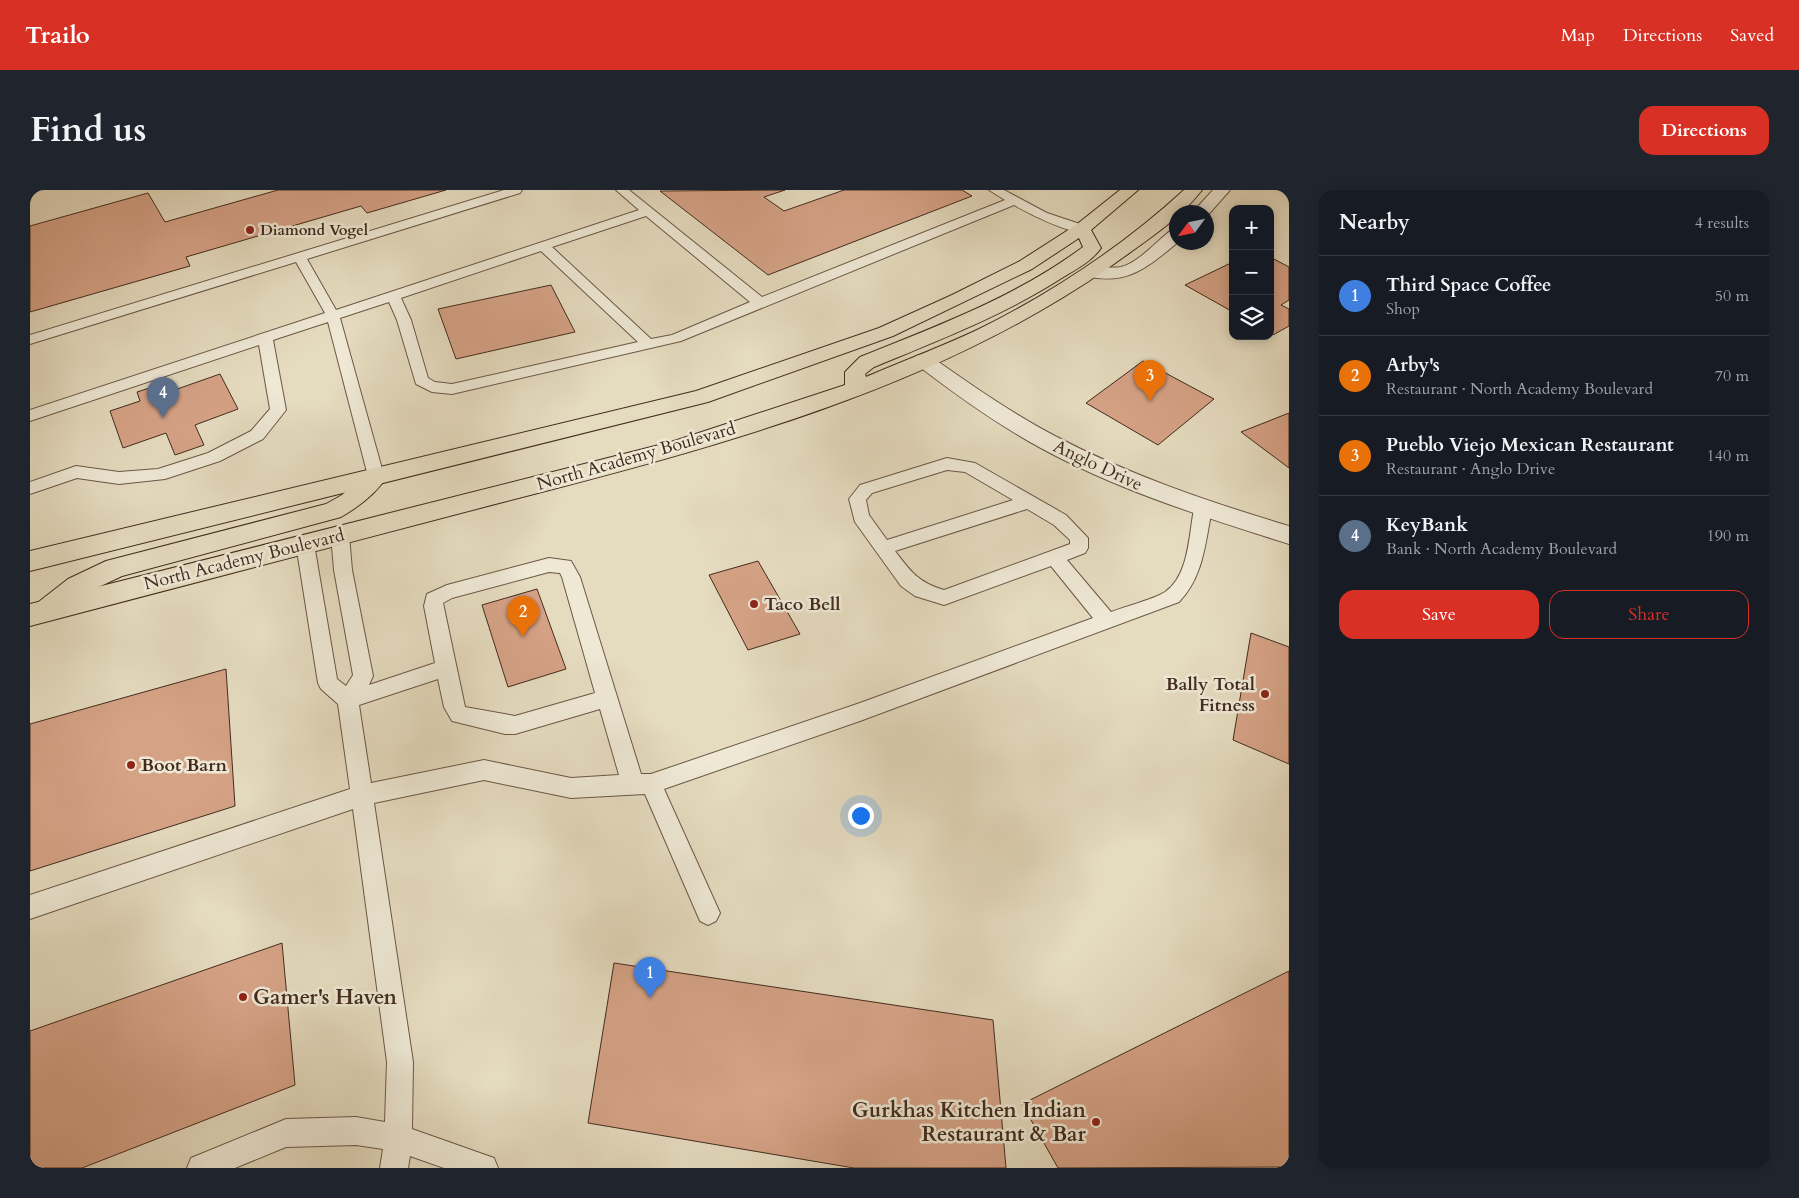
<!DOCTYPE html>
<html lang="en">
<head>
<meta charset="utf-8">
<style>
	:root { --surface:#171b24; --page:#20242c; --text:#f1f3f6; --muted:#9ea1a6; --line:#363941; --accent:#d93025 }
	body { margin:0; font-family:Cardo,serif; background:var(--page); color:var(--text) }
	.controls { position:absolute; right:15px; top:15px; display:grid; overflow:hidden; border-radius:10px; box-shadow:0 2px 12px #0003 }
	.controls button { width:45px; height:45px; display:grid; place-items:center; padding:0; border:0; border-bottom:1px solid var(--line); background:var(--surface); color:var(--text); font:25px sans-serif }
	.compass { position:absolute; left:1139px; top:15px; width:45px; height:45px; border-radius:50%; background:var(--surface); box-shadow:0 2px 12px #0003; rotate:237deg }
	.you { position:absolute; left:830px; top:625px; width:18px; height:18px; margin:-12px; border:4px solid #fff; border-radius:50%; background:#1a73e8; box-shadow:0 0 0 8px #1a73e833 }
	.badge { display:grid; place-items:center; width:32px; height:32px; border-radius:50%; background:var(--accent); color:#fff; font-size:16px; font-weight:700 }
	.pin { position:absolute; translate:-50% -41px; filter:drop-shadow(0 1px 2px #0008) }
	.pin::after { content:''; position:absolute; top:26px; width:18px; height:15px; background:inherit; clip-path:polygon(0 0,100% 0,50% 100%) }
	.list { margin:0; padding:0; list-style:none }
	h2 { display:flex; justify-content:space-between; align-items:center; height:65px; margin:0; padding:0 20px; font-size:21px }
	h2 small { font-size:16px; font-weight:400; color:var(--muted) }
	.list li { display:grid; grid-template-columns:32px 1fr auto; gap:15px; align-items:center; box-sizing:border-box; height:80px; padding:0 20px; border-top:1px solid var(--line) }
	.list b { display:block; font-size:19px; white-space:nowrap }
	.list p { margin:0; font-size:16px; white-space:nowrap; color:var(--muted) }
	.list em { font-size:16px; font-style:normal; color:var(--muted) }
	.actions { display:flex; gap:10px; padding:15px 20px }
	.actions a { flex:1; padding:11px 0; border:1px solid var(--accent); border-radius:15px; text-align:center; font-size:18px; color:var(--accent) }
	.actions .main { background:var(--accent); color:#fff }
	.icon { flex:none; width:28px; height:28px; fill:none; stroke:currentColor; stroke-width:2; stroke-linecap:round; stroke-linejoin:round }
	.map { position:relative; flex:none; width:1259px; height:978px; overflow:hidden; border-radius:15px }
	header { display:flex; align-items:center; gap:30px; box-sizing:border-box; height:70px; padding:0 25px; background:var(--accent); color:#fff }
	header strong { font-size:24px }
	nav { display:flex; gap:28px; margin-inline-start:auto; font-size:18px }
	.intro { display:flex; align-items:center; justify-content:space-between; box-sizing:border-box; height:120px; padding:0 30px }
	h1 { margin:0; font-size:35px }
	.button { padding:12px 22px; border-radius:15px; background:var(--accent); color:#fff; font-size:18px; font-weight:700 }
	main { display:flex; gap:30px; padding:0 30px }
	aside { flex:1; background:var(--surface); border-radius:15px; box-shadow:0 2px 12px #0003 }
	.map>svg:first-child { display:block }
</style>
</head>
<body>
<header>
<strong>Trailo</strong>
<nav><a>Map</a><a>Directions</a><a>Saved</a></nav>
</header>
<div class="intro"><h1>Find us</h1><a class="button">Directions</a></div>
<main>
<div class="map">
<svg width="1259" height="978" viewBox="0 0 1259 978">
	<rect width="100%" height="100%" fill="#e5dbbf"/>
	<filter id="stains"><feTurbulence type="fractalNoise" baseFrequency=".004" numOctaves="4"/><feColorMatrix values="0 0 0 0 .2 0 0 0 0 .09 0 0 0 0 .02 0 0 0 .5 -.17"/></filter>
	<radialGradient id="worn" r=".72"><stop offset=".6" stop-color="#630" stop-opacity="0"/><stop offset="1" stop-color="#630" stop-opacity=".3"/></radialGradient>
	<g fill="#d5a286" stroke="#422b1e">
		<path d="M 248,0 L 416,0 L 337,23 L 331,16 L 156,67 L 160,76 L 0,122 L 0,36 L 118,3 L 135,32 Z"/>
		<path d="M 755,0 L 734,7 L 754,21 L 814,0 L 932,0 L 942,6 L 738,85 L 630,1 Z"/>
		<path d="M 1240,67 L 1259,77 L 1259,110 L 1251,115 L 1259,119 L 1259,136 L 1243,145 L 1240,143 Z"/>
		<path d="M 1203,72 L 1203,122 L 1155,95 Z"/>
		<path d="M 521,95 L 545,142 L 426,169 L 408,119 Z"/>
		<path d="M 1113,171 L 1184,209 L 1128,255 L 1056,213 Z"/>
		<path d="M 190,184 L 208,219 L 165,235 L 174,255 L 145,265 L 136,243 L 93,258 L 80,221 L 110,211 L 107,202 L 129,195 L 133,204 Z"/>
		<path d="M 1259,223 L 1259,278 L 1211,242 Z"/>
		<path d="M 728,371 L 770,444 L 718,460 L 679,385 Z"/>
		<path d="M 507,399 L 536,479 L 478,497 L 452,415 Z"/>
		<path d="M 1221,443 L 1259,457 L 1259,574 L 1203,550 Z"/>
		<path d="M 196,479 L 205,616 L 0,681 L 0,534 Z"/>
		<path d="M 252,753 L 265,895 L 52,978 L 0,978 L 0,841 Z"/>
		<path d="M 584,773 L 963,830 L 976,978 L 824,978 L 558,933 Z"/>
		<path d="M 1259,781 L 1259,977 L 1028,978 L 992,914 Z"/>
	</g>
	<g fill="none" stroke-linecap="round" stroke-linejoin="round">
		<defs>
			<g id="service">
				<path d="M 474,0 L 492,0 L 490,3 L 277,69 L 306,120 L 609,20 L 586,0 L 599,0 L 732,107 L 975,10 L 959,0 L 974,0 L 1017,23 L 1056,36 L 1058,39 L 1056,42 C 1041,45 998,23 984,15 L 651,151 L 422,204 L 402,202 L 386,194 L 367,130 L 359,112 L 310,128 L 354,286 L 352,290 L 340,290 L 338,286 L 298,132 L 243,150 L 256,220 L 233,249 L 190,271 L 135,289 L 89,294 L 47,288 L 0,304 L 0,292 L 46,276 L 89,282 L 128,279 L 178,263 L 221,241 L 240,219 L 229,155 L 0,231 L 0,220 L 295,123 L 266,72 L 0,154 L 0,145 ZM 616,26 L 720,112 L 642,145 L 621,149 L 522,57 ZM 511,61 L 608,152 L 422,194 L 405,192 L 398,188 L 381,130 L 371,108 Z"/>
				<path d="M 917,268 L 945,273 L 1036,325 L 1058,348 L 1058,358 L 1055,363 L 1037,370 L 1081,422 C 1096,416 1122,410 1135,402 C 1159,386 1159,344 1164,319 L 1167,315 L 1173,313 L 1179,315 L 1182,319 C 1175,353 1174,386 1149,412 L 830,531 L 634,599 L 690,723 L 686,731 L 678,735 L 670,731 L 615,604 L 541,608 L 454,590 L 344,613 L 383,872 L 382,939 L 464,968 L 468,978 L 414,978 L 380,966 L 378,978 L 350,978 L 353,959 L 326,955 L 256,957 L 205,978 L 157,978 L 161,968 L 256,929 L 326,927 L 355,932 L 357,872 L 323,619 L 0,729 L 0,705 L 320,599 L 308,514 L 291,499 L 288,493 L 266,354 L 269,349 L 275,347 L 281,349 L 284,354 L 307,489 L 316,496 L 323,485 L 304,380 L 301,345 L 304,340 L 310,338 L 316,340 L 319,345 L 322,380 L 343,486 L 339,495 L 405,473 L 394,416 L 397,404 L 417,395 L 519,368 L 541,371 L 550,387 L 611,584 L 621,584 L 830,513 L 1063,428 L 1021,376 L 914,415 L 885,406 L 871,396 L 825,332 L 819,309 L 830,295 ZM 917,280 L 935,282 L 983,310 L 857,350 L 839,325 L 836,310 L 842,303 ZM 997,319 L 1024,335 L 1040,350 L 1040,354 L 914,400 C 888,392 881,382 865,361 ZM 519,382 L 530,383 L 532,387 L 565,503 L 485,526 L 435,517 L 413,413 L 422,408 ZM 408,489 L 414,517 L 422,531 L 475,544 L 485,544 L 570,519 L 589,585 L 541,588 L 454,570 L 341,593 L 329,515 Z"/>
			</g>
			<g id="minor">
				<path d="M 1183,0 L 1200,0 L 1177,26 L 1176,22 L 1163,22 Z"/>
				<path d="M 1146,40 L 1148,52 C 1118,77 1097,96 1056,86 L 1053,82 L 1056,78 C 1067,75 1080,79 1091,77 C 1109,72 1126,52 1140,41 Z"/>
				<path d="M 893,164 L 900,166 C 940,194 981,223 1025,246 C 1099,285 1179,312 1259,336 L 1259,354 C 1174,327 1087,300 1009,257 C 965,233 925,204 886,174 L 883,170 L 886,166 Z"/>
			</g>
			<path id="primary" d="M 346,278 L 354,280 L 357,286 C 347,303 328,317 311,327 L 92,386 L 56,403 L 24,428 L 15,431 L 6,428 L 2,421 L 6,414 L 38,389 L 76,371 L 296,314 L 312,305 L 338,280 Z"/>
			<path id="trunk" d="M 1090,0 L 1108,0 L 1061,40 L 1071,58 C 1063,70 1047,79 1035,86 C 975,125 909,150 844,177 L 835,184 L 836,187 C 873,171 911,157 947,140 C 1022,103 1093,56 1154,0 L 1172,0 C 1148,31 1114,52 1081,76 C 885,213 640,268 412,328 C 275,364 137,400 0,436 L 0,414 L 641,252 L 815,195 L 815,182 L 830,167 C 907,136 986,107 1053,57 L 1049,48 L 1002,79 L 863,146 L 678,212 L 0,381 L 0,361 L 666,201 L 849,138 L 922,105 L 990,71 L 1046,35 Z"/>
		</defs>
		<use href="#service" stroke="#6b5746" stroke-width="2"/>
		<use href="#minor" stroke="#6b5746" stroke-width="2"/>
		<use href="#primary" stroke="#422b1e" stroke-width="2"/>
		<use href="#trunk" stroke="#422b1e" stroke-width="2"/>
		<use href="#service" fill="#eee8d5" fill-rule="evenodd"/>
		<use href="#minor" fill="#eee8d5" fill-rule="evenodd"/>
		<use href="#primary" fill="#e5dbbf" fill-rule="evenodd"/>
		<use href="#trunk" fill="#e5dbbf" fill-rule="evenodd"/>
	</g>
	<g fill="#8f2418" stroke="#eee8d5" stroke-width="2">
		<circle cx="220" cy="40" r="5"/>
		<circle cx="724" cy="414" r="5"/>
		<circle cx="1235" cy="504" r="5"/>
		<circle cx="101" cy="575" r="5"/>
		<circle cx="213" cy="807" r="5"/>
		<circle cx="1066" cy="932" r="5"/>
	</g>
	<g text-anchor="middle" stroke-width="5" stroke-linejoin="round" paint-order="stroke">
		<g font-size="15" font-weight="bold" fill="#422b1e" stroke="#eee8d5" text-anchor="start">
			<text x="230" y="45">Diamond Vogel</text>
		</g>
		<g font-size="18" fill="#422b1e" stroke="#eee8d5">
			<text transform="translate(606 266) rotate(-16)" y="6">North Academy Boulevard</text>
			<text transform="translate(1068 275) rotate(25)" y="6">Anglo Drive</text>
			<text transform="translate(214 369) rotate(-14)" y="6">North Academy Boulevard</text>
		</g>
		<g font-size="18" font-weight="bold" fill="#422b1e" stroke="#eee8d5" text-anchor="start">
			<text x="734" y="420">Taco Bell</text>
			<text x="1225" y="500" text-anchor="end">Bally Total<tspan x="1225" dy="21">Fitness</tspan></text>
			<text x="111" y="581">Boot Barn</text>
		</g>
		<g font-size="21" font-weight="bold" fill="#422b1e" stroke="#eee8d5" text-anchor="start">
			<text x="223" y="814">Gamer's Haven</text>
			<text x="1056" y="927" text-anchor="end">Gurkhas Kitchen Indian<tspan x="1056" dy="24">Restaurant &amp; Bar</tspan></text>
		</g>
	</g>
	<rect width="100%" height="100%" filter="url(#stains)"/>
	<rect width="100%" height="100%" fill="url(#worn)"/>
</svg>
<div class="controls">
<button>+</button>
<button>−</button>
<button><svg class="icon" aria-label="layers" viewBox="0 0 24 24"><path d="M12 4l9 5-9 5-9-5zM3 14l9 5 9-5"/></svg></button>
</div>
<svg class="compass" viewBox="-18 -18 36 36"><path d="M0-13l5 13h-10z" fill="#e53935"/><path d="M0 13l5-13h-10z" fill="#9ea1a6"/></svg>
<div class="you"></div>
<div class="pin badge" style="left:620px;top:808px;background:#3f7fe0">1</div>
<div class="pin badge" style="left:493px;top:447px;background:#e8710a">2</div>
<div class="pin badge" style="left:1120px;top:211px;background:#e8710a">3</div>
<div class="pin badge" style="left:133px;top:228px;background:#5c6f8a">4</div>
</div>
<aside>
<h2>Nearby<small>4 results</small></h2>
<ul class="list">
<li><span class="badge" style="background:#3f7fe0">1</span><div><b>Third Space Coffee</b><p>Shop</p></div><em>50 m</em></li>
<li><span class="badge" style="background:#e8710a">2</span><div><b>Arby's</b><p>Restaurant · North Academy Boulevard</p></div><em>70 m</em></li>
<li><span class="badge" style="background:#e8710a">3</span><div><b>Pueblo Viejo Mexican Restaurant</b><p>Restaurant · Anglo Drive</p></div><em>140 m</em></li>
<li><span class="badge" style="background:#5c6f8a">4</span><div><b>KeyBank</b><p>Bank · North Academy Boulevard</p></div><em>190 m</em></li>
</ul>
<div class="actions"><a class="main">Save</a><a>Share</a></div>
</aside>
</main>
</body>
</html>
